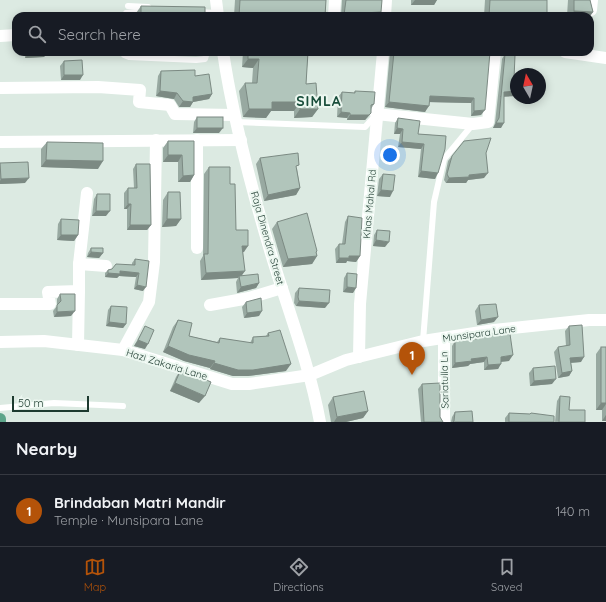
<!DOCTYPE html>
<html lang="en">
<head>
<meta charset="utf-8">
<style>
	:root { --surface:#171b24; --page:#242831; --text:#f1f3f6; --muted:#9ea1a6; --line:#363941; --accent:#b45309 }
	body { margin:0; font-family:Quicksand,sans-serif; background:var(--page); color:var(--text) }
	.compass { position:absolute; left:510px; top:68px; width:36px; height:36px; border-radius:50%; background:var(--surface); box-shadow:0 2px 10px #0003; rotate:351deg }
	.scale { position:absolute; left:12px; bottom:10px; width:77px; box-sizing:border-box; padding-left:4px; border:2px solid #1d3a2f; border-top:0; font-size:11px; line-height:14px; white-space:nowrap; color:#1d3a2f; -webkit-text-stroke:3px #ecf7f0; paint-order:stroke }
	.you { position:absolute; left:390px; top:155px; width:14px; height:14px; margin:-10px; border:3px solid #fff; border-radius:50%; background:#1a73e8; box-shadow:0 0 0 6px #1a73e833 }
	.badge { display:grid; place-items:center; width:26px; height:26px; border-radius:50%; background:var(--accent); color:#fff; font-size:13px; font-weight:700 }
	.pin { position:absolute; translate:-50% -33px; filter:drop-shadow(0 1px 2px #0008) }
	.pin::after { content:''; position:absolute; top:21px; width:14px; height:12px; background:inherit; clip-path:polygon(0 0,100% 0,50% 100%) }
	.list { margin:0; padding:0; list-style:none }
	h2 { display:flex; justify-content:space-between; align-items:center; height:52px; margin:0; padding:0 16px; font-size:17px }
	h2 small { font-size:13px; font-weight:400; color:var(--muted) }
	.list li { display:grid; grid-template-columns:26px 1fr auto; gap:12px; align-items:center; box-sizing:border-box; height:72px; padding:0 16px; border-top:1px solid var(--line) }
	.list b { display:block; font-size:15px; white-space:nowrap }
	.list p { margin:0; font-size:13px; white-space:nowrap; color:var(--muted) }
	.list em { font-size:13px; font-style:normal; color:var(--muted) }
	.icon { flex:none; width:22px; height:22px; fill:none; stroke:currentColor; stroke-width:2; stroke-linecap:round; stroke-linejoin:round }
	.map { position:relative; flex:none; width:606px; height:422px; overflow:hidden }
	.search { position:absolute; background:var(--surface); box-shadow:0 2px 10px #0003; left:12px; right:12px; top:12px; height:44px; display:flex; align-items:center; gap:10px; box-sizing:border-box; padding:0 14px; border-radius:12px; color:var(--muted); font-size:15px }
	.sheet { height:124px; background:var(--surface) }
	nav { display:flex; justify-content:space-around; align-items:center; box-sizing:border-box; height:56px; border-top:1px solid var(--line); background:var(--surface); font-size:11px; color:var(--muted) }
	nav a { display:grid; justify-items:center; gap:2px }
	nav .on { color:var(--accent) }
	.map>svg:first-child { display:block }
</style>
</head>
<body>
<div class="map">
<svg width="606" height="422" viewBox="0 0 606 422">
	<rect width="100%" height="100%" fill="#dceae2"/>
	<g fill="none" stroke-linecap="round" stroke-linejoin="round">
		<g stroke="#fff" stroke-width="6">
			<path d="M 128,6 L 148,7"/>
			<path d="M 197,12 L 218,13"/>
			<path d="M 125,16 L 126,13 L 144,11"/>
			<path d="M 124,52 L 124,55 L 129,57 L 196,60 L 205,59 L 207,52"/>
			<path d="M 236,122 L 365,127 L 375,116"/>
			<path d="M 423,341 L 434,202 L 444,159 L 473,124"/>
			<path d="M 0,408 L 54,403 L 123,406"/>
		</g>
		<g stroke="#fff" stroke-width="12">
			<path d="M 591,10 L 592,0"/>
			<path d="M 334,16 L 335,0"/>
			<path d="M 385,16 L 386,0"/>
			<path d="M 0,36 L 16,35"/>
			<path d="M 565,52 L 606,58"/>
			<path d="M 0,88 L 98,87 L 140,90 L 139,102 L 170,105 L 175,114 L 234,115"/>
			<path d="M 376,114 L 473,124 L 488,122 L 495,52"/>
			<path d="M 0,142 L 241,140"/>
			<path d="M 197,248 L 197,140"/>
			<path d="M 79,264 L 106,266"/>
			<path d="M 0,304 L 50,304 L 48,292 L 79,291 L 79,264 L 87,193"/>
			<path d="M 210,305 L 249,298 L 282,288"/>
			<path d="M 444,338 L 444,422"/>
			<path d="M 0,342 L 44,341 L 123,350 L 232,384 L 249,384 L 310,375 L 346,360 L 423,341 L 494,330 L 589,320 L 606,320"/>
			<path d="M 78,345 L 79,291"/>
			<path d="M 123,350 L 149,302 L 154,262 L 156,140"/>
			<path d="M 359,357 L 360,304 L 383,52"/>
		</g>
		<g stroke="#fff" stroke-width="12">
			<path d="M 216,0 L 218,16"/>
			<path d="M 223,52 C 233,118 250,183 269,247 C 286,305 309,362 320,422"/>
		</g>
		<path stroke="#5ca489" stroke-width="12" d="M 0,419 L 0,422"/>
	</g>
	<g fill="#98a9a1">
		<path d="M 235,0 L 326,0 L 325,16 L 234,16 Z"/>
		<path d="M 342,0 L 382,0 L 379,16 L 341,16 Z"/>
		<path d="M 411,0 L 437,0 L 434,5 L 411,5 Z"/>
		<path d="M 485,0 L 547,0 L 547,16 L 484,16 Z"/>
		<path d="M 568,0 L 590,0 L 593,12 L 590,16 L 567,16 Z"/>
		<path d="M 141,6 L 205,16 L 134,16 Z"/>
		<path d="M 25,52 L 48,52 L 44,57 L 25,58 Z"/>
		<path d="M 243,52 L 308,52 L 306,84 L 318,109 L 312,117 L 294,118 L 294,111 L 271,111 L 266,118 L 243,117 L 239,91 L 245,83 L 252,83 L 253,68 L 242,67 Z"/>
		<path d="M 390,52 L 490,52 L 481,115 L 471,116 L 471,103 L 429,102 L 425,112 L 385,107 Z"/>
		<path d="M 505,54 L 504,97 L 501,128 L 493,128 L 495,123 L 502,59 Z"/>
		<path d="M 64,61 L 80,80 L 61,80 L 60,66 Z"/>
		<path d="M 161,71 L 195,76 L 212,94 L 209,99 L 193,102 L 190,107 L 179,107 L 174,99 L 156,96 L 158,76 Z"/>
		<path d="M 355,91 L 374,104 L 371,109 L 371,113 L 367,118 L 365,120 L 347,120 L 347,118 L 337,117 L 338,97 L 342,92 L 354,93 Z"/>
		<path d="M 197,117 L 219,133 L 193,133 L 194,122 Z"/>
		<path d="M 398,118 L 418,134 L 446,136 L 435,179 L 418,177 L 421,149 L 398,147 L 400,134 L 394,134 L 395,123 Z"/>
		<path d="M 168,141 L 194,141 L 194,175 L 190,182 L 178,182 L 178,162 L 163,162 L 163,148 Z"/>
		<path d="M 47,142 L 98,169 L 41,167 L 41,149 Z"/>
		<path d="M 486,153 L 484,178 L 468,180 L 466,183 L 446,183 L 444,180 L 448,161 L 452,156 Z"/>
		<path d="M 260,158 L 297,169 L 300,188 L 296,195 L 264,201 L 256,164 Z"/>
		<path d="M 0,163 L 25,183 L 0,184 Z"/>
		<path d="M 136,164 L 151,225 L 147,230 L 127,230 L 127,209 L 124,209 L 124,193 L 128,188 L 134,188 L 133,169 Z"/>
		<path d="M 209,167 L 230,184 L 236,230 L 244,252 L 243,252 L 242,276 L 259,283 L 256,288 L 237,293 L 236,282 L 238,278 L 201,280 L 200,261 L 203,256 L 204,174 Z"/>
		<path d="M 383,174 L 390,197 L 377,196 L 379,179 Z"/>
		<path d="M 168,192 L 181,219 L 176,226 L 162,227 L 163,200 Z"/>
		<path d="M 97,194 L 106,216 L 92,216 L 94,199 Z"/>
		<path d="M 348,216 L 360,256 L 356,262 L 347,261 L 346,263 L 336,263 L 335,249 L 339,244 L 342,244 L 345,222 Z"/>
		<path d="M 61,219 L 78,235 L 74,241 L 57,240 L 58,224 Z"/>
		<path d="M 277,222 L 317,251 L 316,253 L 317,256 L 312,264 L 283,267 L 272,229 Z"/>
		<path d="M 377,230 L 385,247 L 373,246 L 374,235 Z"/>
		<path d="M 91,248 L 103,253 L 99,258 L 87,257 L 88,253 Z"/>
		<path d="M 135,259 L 143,291 L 134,289 L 136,277 L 119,276 L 117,278 L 105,277 L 105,273 L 108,270 L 132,265 L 132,263 Z"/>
		<path d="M 347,273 L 353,293 L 343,292 L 344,278 Z"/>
		<path d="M 299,288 L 325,308 L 296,306 L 294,303 L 295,293 Z"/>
		<path d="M 60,294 L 71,316 L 54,317 L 53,311 L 57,306 L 57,299 Z"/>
		<path d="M 246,302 L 259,316 L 244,318 L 242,307 Z"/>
		<path d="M 479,305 L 494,322 L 477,325 L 475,311 Z"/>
		<path d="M 111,306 L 126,324 L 123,328 L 106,326 L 108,310 Z"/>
		<path d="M 178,320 L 189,336 L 217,342 L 220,338 L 250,343 L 253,337 L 266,336 L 268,333 L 286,371 L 248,376 L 233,376 L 210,369 L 210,368 L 184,361 L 163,352 L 173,327 Z"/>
		<path d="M 145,326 L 145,349 L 134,346 L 142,332 Z"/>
		<path d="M 569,326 L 581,362 L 571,363 L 572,371 L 569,376 L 558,378 L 554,352 L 558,347 L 566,346 L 565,331 Z"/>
		<path d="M 482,335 L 509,361 L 501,362 L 498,369 L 484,370 L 484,362 L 470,364 L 468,366 L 452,368 L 452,346 L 455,341 L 480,338 Z"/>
		<path d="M 601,347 L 606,347 L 606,421 L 602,421 L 602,410 L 596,410 L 596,354 Z"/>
		<path d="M 533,368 L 552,384 L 530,386 L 529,373 Z"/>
		<path d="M 181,369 L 199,403 L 170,391 L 176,377 Z"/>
		<path d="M 422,384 L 440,417 L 443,422 L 421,422 L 418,389 Z"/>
		<path d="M 560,396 L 569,410 L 585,422 L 555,422 L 557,401 Z"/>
		<path d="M 333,397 L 368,411 L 363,418 L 346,422 L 331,422 L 328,405 Z"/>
		<path d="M 455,412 L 473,422 L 451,422 L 452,417 Z"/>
		<path d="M 509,413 L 530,414 L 531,413 L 554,422 L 505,422 L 505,418 Z"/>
	</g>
	<g fill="#7c8a83">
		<path d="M 415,0 L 437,0 L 434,5 L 411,5 Z"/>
		<path d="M 574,11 L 593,12 L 590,16 L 570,16 Z"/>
		<path d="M 381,12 L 379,16 L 361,16 L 363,13 Z"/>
		<path d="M 48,52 L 44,57 L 25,58 L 29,53 Z"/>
		<path d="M 248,59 L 259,59 L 253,68 L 242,67 Z"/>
		<path d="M 64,75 L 83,75 L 80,80 L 61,80 Z"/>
		<path d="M 160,91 L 177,93 L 174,99 L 156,96 Z"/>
		<path d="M 516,91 L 516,96 L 500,97 L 504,92 Z"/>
		<path d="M 212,94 L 209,99 L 193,102 L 190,107 L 179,107 L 183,101 L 193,97 Z"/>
		<path d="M 430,96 L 474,98 L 471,103 L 426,102 Z"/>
		<path d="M 272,102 L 300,102 L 294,111 L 271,111 L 266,118 L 243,117 L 249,109 Z"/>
		<path d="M 389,102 L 429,106 L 425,112 L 385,107 Z"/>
		<path d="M 300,109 L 318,109 L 312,117 L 294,118 Z"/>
		<path d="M 485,110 L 481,115 L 471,116 L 474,111 Z"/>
		<path d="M 341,112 L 350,113 L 347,118 L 337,117 Z"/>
		<path d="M 371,113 L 365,120 L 347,120 L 350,115 Z"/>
		<path d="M 496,123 L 504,123 L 501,128 L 493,128 Z"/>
		<path d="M 197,128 L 223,128 L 219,133 L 193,133 Z"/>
		<path d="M 397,128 L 403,129 L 400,134 L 394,134 Z"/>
		<path d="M 402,142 L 424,144 L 421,149 L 398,147 Z"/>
		<path d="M 168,155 L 182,155 L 178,162 L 163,162 Z"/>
		<path d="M 46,160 L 103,161 L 98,169 L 41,167 Z"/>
		<path d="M 421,171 L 438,173 L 435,179 L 418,177 Z"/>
		<path d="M 488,173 L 484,178 L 468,180 L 466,183 L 446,183 L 449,178 L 469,175 Z"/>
		<path d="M 194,175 L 190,182 L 178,182 L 183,176 Z"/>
		<path d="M 29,178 L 25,183 L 0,184 L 0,181 L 1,179 Z"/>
		<path d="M 300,188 L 296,195 L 264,201 L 268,195 Z"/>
		<path d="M 381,190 L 393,191 L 390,197 L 377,196 Z"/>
		<path d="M 128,204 L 131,204 L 127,209 L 124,209 Z"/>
		<path d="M 96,211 L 110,211 L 106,216 L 92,216 Z"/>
		<path d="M 167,219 L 181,219 L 176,226 L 162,227 Z"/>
		<path d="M 130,225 L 151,225 L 147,230 L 127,230 Z"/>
		<path d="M 61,235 L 78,235 L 74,241 L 57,240 Z"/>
		<path d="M 376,240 L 389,242 L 385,247 L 373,246 Z"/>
		<path d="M 242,246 L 248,246 L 244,252 L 238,253 Z"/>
		<path d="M 317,251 L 313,257 L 317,256 L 312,264 L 283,267 L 288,259 Z"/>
		<path d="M 91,252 L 103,253 L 99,258 L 87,257 Z"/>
		<path d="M 349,256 L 360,256 L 356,262 L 347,261 L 346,263 L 336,263 L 339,258 Z"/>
		<path d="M 120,271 L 139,273 L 136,277 L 119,276 L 117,278 L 105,277 L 108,273 Z"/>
		<path d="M 245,271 L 240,278 L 239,276 L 238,278 L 201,280 L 206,273 Z"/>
		<path d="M 259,283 L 256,288 L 237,293 L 241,287 Z"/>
		<path d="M 137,285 L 146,287 L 143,291 L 134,289 Z"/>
		<path d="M 347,287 L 356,288 L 353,293 L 343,292 Z"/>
		<path d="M 299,301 L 329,303 L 325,308 L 296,306 Z"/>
		<path d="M 75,311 L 71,316 L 54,317 L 57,312 Z"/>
		<path d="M 262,311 L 259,316 L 244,318 L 247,313 Z"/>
		<path d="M 498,317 L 494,322 L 477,325 L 481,320 Z"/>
		<path d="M 109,322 L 126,324 L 123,328 L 106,326 Z"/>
		<path d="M 138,340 L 148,344 L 145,349 L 134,346 Z"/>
		<path d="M 168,346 L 215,361 L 210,368 L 184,361 L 163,352 Z"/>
		<path d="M 513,355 L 509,361 L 497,362 L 501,357 Z"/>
		<path d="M 487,357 L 484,362 L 470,364 L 468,366 L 452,368 L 455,363 L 471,359 Z"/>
		<path d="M 584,357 L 581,362 L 567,363 L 570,358 Z"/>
		<path d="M 214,363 L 291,364 L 286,371 L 248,376 L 233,376 L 210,369 Z"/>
		<path d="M 501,364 L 498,369 L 484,370 L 488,365 Z"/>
		<path d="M 572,371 L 569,376 L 558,378 L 562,373 Z"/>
		<path d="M 556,379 L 552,384 L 530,386 L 534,381 Z"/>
		<path d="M 175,383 L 205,396 L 199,403 L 170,391 Z"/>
		<path d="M 601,403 L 606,403 L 606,404 L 602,410 L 596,410 Z"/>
		<path d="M 368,411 L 363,418 L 346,422 L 334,422 L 337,417 Z"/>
		<path d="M 606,415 L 606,421 L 602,421 Z"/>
	</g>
	<g fill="#b1c5bb" stroke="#7c8a83">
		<path d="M 240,0 L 326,0 L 325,16 L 239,16 Z"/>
		<path d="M 346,0 L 382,0 L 381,12 L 363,13 L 363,16 L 344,15 Z"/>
		<path d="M 490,0 L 547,0 L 547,16 L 512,16 L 500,15 L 500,16 L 489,16 Z"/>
		<path d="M 574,0 L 590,0 L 593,12 L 574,11 Z"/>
		<path d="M 141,6 L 205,7 L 205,16 L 141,16 Z"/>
		<path d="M 29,52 L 47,52 L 29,53 Z"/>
		<path d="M 248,52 L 308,52 L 306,84 L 316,83 L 318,109 L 300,109 L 300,102 L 272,102 L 272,109 L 249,109 L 245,83 L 257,83 L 259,59 L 248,59 Z"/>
		<path d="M 394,52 L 490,52 L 485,110 L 474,111 L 474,98 L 430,96 L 429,106 L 389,102 Z"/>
		<path d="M 505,54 L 515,55 L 514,79 L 516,79 L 516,91 L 504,92 L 504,123 L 496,123 L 499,118 Z"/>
		<path d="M 82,60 L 83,75 L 64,75 L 64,61 Z"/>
		<path d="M 195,70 L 195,76 L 209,74 L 212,94 L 193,97 L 193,102 L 183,101 L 177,93 L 160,91 L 161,71 Z"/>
		<path d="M 355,91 L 375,92 L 374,104 L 371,105 L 371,113 L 369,115 L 350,115 L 350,113 L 341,112 L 342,92 L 355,93 Z"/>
		<rect x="197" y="117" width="26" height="11"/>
		<path d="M 398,118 L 420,121 L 418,134 L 446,136 L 445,149 L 438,173 L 421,171 L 424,144 L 402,142 L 403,129 L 397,128 Z"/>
		<path d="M 491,138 L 486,153 L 488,173 L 469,175 L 469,177 L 449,178 L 447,174 L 452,156 L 464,141 Z"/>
		<path d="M 168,141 L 194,141 L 194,175 L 183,176 L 182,155 L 168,155 Z"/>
		<path d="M 47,142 L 103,143 L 103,161 L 46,160 Z"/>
		<path d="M 298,153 L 299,165 L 296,166 L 300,188 L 268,195 L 260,158 Z"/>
		<path d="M 28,162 L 29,178 L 1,179 L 0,163 Z"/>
		<path d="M 136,164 L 150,164 L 151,225 L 130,225 L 131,204 L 128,204 L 128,188 L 137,188 Z"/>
		<path d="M 209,167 L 230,167 L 230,184 L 235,184 L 236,230 L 248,230 L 248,246 L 242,246 L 245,271 L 206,273 L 204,254 L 208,254 Z"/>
		<path d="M 383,174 L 395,175 L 393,191 L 381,190 Z"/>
		<path d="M 168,192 L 180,192 L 181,219 L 167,219 Z"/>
		<path d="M 97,194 L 110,194 L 110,211 L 96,211 Z"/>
		<path d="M 307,213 L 317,251 L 316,252 L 317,256 L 288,259 L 277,222 Z"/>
		<path d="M 348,216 L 362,218 L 360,256 L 349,256 L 349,258 L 339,258 L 339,244 L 345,244 Z"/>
		<path d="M 61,219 L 79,220 L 78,235 L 61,235 Z"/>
		<path d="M 377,230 L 390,231 L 389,242 L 376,240 Z"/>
		<path d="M 91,248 L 103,248 L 103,253 L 91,252 Z"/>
		<path d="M 135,259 L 149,261 L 146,287 L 137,285 L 139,273 L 120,271 L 120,274 L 108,273 L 108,270 L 112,269 L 116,264 L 135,265 Z"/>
		<path d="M 347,273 L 357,274 L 356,288 L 347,287 Z"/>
		<path d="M 258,274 L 259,283 L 241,287 L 239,276 Z"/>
		<path d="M 299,288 L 330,290 L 329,303 L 299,301 L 298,297 Z"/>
		<path d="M 60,294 L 75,294 L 75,311 L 57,312 L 57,305 L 61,301 Z"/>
		<path d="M 261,298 L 262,311 L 247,313 L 246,302 Z"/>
		<path d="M 496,304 L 498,317 L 481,320 L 479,305 Z"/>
		<path d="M 111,306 L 127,307 L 126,324 L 109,322 Z"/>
		<path d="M 178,320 L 192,323 L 189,336 L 219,343 L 220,338 L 253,343 L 253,337 L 269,336 L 268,333 L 280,330 L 291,364 L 253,370 L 238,370 L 214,363 L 215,361 L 189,355 L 168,346 Z"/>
		<path d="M 582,325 L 584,357 L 570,358 L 572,371 L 562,373 L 558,347 L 570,345 L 569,326 Z"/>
		<path d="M 145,326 L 154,330 L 148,344 L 138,340 Z"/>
		<path d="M 499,332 L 500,335 L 510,334 L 513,355 L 501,357 L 501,364 L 488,365 L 487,357 L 471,359 L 472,361 L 455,363 L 455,341 L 483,338 L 482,335 Z"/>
		<rect x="601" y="347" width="5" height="56"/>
		<path d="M 555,366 L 556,379 L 534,381 L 533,368 Z"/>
		<path d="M 181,369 L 211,382 L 205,396 L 175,383 Z"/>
		<path d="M 440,383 L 440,417 L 443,422 L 424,422 L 422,384 Z"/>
		<path d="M 364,391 L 368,411 L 337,417 L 333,397 Z"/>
		<path d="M 560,396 L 570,397 L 569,410 L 585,410 L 585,422 L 559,422 Z"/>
		<path d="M 472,411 L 473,422 L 453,422 L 454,421 L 455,412 Z"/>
		<path d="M 509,413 L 530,414 L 531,413 L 554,416 L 554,422 L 509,422 Z"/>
	</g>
	<g text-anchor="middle" stroke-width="4" stroke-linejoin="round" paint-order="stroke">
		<g font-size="10" fill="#1d3a2f" stroke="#ecf7f0">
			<text transform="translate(369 204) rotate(-85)" y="4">Khas Mahal Rd</text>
			<text transform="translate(268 238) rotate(74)" y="4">Raja Dinendra Street</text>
			<text transform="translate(479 333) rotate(-8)" y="4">Munsipara Lane</text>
			<text transform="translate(167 364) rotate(17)" y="4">Hazi Zakaria Lane</text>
			<text transform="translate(444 380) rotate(-91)" y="4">Sariatulla Ln</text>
		</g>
		<g font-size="14" font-weight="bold" letter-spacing="1" fill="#184d3a" stroke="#ecf7f0">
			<text x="319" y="106">SIMLA</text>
		</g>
	</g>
</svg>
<svg class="compass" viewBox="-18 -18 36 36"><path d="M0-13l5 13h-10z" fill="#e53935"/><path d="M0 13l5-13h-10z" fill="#9ea1a6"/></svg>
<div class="scale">50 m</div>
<div class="you"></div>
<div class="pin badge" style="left:412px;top:375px">1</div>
<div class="search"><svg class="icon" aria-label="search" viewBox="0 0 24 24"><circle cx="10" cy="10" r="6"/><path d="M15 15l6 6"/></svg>Search here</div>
</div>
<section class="sheet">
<h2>Nearby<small></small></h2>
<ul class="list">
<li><span class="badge">1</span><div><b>Brindaban Matri Mandir</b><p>Temple · Munsipara Lane</p></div><em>140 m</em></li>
</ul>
</section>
<nav>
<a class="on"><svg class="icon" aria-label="map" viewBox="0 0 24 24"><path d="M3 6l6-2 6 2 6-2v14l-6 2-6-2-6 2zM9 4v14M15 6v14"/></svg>Map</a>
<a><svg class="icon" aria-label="directions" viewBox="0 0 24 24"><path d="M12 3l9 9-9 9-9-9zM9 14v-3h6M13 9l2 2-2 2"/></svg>Directions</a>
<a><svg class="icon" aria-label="saved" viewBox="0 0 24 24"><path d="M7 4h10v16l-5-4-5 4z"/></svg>Saved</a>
</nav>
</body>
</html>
